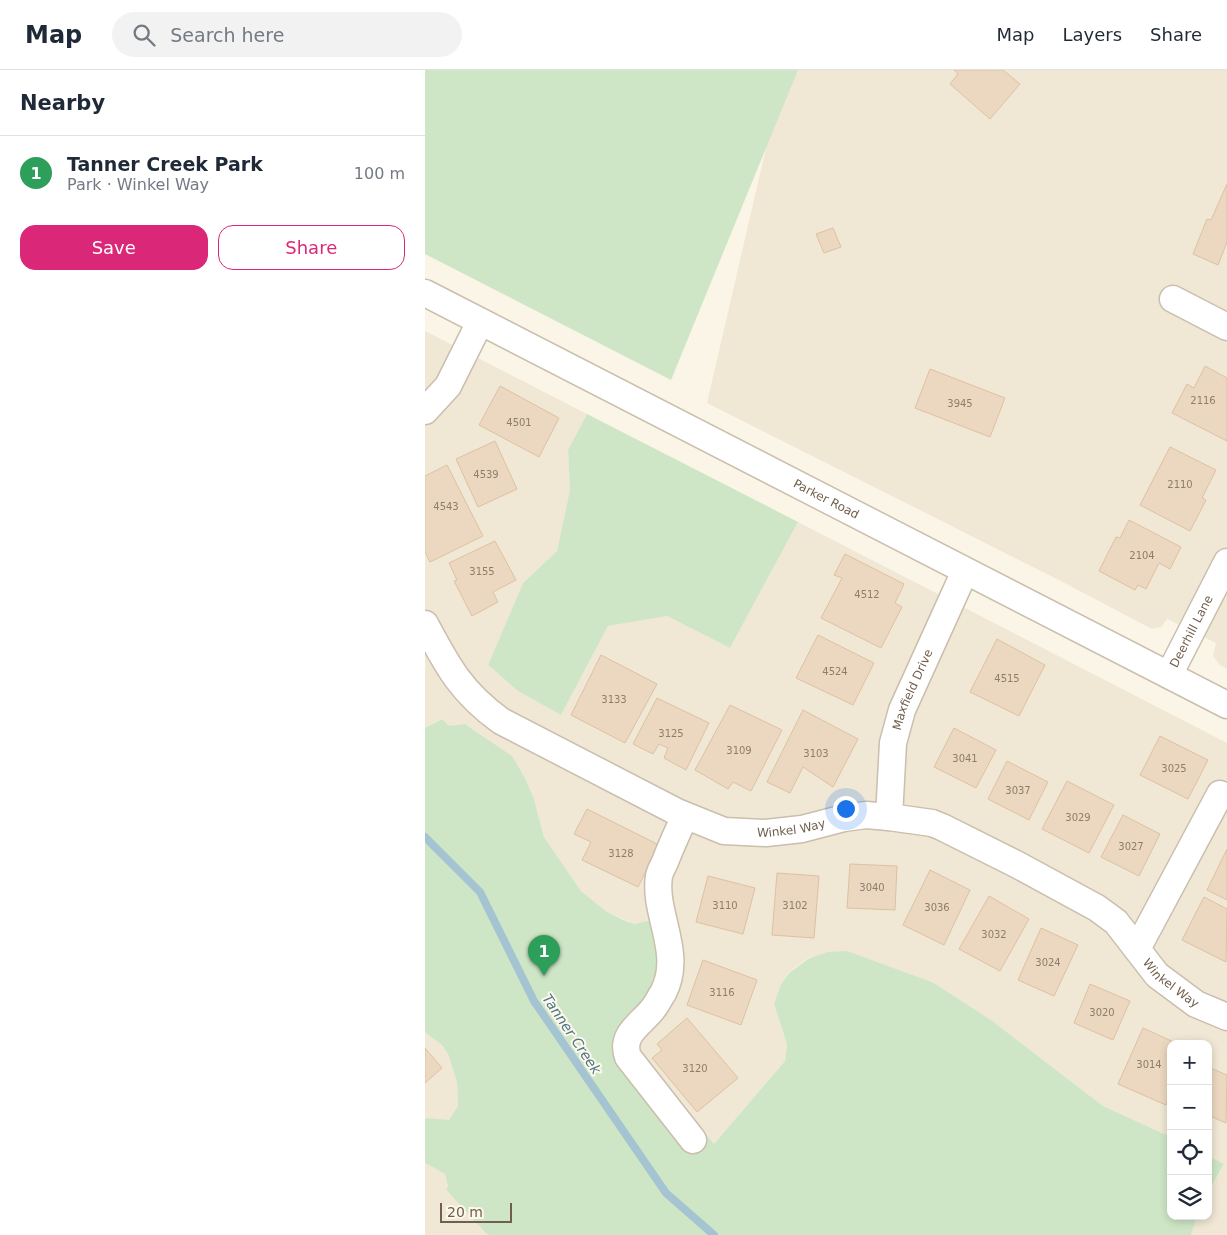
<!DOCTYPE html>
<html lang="en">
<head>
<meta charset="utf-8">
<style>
	:root { --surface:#fff; --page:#f2f2f3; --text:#1f2937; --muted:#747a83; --line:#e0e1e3; --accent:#db2777 }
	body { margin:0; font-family:"DejaVu Sans",sans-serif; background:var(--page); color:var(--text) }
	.controls { position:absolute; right:15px; bottom:15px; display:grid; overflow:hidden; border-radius:10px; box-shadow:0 2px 8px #0003 }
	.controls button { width:45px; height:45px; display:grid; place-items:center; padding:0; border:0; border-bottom:1px solid var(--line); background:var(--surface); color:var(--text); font:25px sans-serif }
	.scale { position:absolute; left:15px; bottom:12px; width:72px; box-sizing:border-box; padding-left:5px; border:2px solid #705f4d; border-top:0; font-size:14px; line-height:18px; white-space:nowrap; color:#705f4d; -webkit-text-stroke:4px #fdf8eb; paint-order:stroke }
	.you { position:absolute; left:420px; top:738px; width:18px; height:18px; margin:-12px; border:4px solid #fff; border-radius:50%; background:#1a73e8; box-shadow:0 0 0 8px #1a73e833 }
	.badge { display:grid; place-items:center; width:32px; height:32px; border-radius:50%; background:var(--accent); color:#fff; font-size:16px; font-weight:700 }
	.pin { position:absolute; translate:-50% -41px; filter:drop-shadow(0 1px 2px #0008) }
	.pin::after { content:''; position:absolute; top:26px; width:18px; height:15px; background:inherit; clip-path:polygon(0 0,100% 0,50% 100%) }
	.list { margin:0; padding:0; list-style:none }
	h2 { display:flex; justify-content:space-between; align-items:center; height:65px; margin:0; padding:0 20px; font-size:21px }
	h2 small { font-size:16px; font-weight:400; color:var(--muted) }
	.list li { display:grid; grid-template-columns:32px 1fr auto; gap:15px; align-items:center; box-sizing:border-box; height:75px; padding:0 20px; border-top:1px solid var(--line) }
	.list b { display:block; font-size:19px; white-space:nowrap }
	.list p { margin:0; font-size:16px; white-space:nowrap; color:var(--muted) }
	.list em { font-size:16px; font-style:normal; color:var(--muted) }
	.actions { display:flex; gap:10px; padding:15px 20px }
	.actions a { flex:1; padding:11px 0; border:1px solid var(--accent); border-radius:15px; text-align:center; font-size:18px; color:var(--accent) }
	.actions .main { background:var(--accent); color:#fff }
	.icon { flex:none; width:28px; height:28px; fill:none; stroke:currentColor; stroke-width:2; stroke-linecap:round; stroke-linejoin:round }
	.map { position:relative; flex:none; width:802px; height:1165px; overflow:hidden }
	header { display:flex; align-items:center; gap:30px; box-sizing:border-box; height:70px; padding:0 25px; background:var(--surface); border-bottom:1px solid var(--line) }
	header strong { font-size:24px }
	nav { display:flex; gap:28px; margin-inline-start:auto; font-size:18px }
	.search { width:350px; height:45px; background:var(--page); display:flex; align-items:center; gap:12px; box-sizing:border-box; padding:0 18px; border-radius:28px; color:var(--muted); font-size:19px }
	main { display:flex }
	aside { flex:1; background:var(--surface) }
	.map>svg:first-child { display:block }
</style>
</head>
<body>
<header>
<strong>Map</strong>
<div class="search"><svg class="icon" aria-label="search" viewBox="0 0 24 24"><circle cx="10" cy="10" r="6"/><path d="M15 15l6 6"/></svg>Search here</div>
<nav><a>Map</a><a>Layers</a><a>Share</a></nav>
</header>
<main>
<aside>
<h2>Nearby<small></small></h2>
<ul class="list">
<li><span class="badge" style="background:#2e9e5b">1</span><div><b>Tanner Creek Park</b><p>Park · Winkel Way</p></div><em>100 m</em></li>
</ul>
<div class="actions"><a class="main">Save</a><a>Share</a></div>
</aside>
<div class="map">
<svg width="802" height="1165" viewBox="0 0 802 1165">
	<rect width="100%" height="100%" fill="#faf5e6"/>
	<g fill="#f0e7d5">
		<path d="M 359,0 L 802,0 L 802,599 L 795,595 L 788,586 L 791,573 L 742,549 L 736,557 L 727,559 L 630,508 L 282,333 Z"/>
		<path d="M 0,261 L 162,344 L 143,380 L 145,420 L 132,481 L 98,513 L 63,595 L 93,621 L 136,645 L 183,556 L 242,546 L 305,578 L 373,452 L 802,673 L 802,1165 L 766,1165 L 772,1146 L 783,1146 L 783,1123 L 799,1095 L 783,1086 L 783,974 L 746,974 L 746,1067 L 678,1036 L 566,950 L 509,913 L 383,888 L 363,903 L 356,914 L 349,934 L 362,974 L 360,991 L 289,1074 L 198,963 L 210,854 L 182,842 L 156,821 L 119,767 L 109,729 L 101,710 L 61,668 L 40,654 L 24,657 L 16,649 L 0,658 Z"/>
		<path d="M 0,962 L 17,975 L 23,984 L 32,1012 L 33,1036 L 24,1051 L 0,1048 Z"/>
		<path d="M 0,1093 L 20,1104 L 23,1116 L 21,1121 L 66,1165 L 0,1165 Z"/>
	</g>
	<g fill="#cee6c6">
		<path d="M 0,0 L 373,0 L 246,310 L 0,184 Z"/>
		<path d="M 162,344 L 373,452 L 305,578 L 242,546 L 183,556 L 136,645 L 93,621 L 63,595 L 98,513 L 132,481 L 145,420 L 143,380 Z"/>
		<path d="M 17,649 L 24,656 L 40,654 L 87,686 L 101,710 L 109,729 L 119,767 L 156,821 L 182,842 L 201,851 L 210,854 L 231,849 L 239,901 L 198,963 L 289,1074 L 360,991 L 362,974 L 349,934 L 356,914 L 364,903 L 383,889 L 403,882 L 422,881 L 509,913 L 566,950 L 678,1036 L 746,1067 L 746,1146 L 772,1146 L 766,1165 L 66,1165 L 62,1164 L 21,1120 L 23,1116 L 20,1104 L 0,1093 L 0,1048 L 24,1050 L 33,1036 L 32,1012 L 23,984 L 17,975 L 0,962 L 0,658 Z"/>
		<path d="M 783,1086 L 799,1094 L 783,1123 Z"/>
	</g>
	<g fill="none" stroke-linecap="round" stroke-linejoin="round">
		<path stroke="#a4c4d2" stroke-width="8" d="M 0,767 L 55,822 L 109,931 L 241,1123 L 289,1165"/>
	</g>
	<g fill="#ecd8c0" stroke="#ddc1a2">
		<path d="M 529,0 L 578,0 L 595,14 L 565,49 L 525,14 L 533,4 Z"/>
		<path d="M 802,114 L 802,172 L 793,195 L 768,184 L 782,149 L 786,150 Z"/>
		<path d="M 408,158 L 416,177 L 399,183 L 391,164 Z"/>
		<path d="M 780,296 L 802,308 L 802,371 L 747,343 L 762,314 L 769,318 Z"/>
		<path d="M 505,299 L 580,328 L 565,367 L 490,338 Z"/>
		<path d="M 75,316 L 134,348 L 114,387 L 54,355 Z"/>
		<path d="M 70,371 L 92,419 L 53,437 L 31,389 Z"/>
		<path d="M 745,377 L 791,400 L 777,428 L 781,430 L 765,461 L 715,435 Z"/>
		<path d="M 22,395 L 58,466 L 5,492 L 0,482 L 0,406 Z"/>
		<path d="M 704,450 L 756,477 L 745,499 L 734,493 L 721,519 L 713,515 L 710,520 L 674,501 L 691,467 L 695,468 Z"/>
		<path d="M 70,471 L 91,510 L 68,522 L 73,532 L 47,546 L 29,511 L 32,510 L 24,493 Z"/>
		<path d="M 420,484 L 479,514 L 470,533 L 477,537 L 456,578 L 396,548 L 417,508 L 409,505 Z"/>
		<path d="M 393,565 L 449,593 L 428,635 L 371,608 Z"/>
		<path d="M 572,569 L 620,595 L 594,646 L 545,622 Z"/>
		<path d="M 176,585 L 232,614 L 200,673 L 146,645 Z"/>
		<path d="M 232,628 L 284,653 L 261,700 L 239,688 L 243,678 L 234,674 L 228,684 L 208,674 Z"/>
		<path d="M 305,635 L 357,660 L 326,721 L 308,712 L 303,719 L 270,700 Z"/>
		<path d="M 378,640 L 433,669 L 408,717 L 378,697 L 365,723 L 342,712 Z"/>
		<path d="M 529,658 L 571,680 L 551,718 L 509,697 Z"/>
		<path d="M 735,666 L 783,690 L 763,729 L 715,705 Z"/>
		<path d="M 582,691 L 623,712 L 604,750 L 563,729 Z"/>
		<path d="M 642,711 L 689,735 L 664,783 L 617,759 Z"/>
		<path d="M 162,739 L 234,775 L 213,817 L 157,790 L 166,772 L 149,764 Z"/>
		<path d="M 698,745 L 735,764 L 714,806 L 676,787 Z"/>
		<path d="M 802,779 L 802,830 L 782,820 Z"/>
		<path d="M 425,794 L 472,796 L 470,840 L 422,838 Z"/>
		<path d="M 505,800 L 545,820 L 519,875 L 478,855 Z"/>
		<path d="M 352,803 L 394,806 L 389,868 L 347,865 Z"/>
		<path d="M 283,806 L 330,818 L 318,864 L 271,852 Z"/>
		<path d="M 564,826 L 604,849 L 575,901 L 534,879 Z"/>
		<path d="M 779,827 L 802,839 L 801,892 L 757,870 Z"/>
		<path d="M 616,858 L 653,875 L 629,926 L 593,910 Z"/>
		<path d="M 278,890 L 332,910 L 316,955 L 262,935 Z"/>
		<path d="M 665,914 L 705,931 L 688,970 L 649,953 Z"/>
		<path d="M 262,948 L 313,1008 L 272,1042 L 227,988 L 237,980 L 232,974 Z"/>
		<path d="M 718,958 L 753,974 L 746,974 L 746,1025 L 741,1035 L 693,1014 Z"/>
		<path d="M 0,978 L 17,998 L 0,1013 Z"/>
		<path d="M 783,997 L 802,1005 L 801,1053 L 783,1045 Z"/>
	</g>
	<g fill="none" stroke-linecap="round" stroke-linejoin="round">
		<defs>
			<g id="minor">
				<path id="s1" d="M 0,223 L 802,635"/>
				<path d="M 748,229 L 802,257"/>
				<path d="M 0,341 L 23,316 L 55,252"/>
				<path id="s2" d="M 0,554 C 23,597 36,622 76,651 L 252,742 L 299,761 L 341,763 L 377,759 L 419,748 L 441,745 L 464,747 L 507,753 L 517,757 L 591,794 L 672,838 L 691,852 L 732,905 L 771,934 L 802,947"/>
				<path id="s3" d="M 744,605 L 802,492"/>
				<path d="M 260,746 C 253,761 246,776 240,792 C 238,796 235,801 234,806 C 228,844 259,883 238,923 C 235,927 233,932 230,936 C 219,953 194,963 203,987 L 268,1070"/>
				<path id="s4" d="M 464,747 L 468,673 L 477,640 L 540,501"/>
				<path d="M 712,879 L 795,724"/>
			</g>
		</defs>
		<use href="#minor" stroke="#cabead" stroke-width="29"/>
		<use href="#minor" stroke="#fff" stroke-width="26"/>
	</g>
	<g text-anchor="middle" stroke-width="4" stroke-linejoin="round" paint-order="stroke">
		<g font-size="10" fill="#8f7d6a">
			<text x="778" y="334">2116</text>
			<text x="535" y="337">3945</text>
			<text x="94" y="356">4501</text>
			<text x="61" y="408">4539</text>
			<text x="755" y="418">2110</text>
			<text x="21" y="440">4543</text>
			<text x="717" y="489">2104</text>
			<text x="57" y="505">3155</text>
			<text x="442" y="528">4512</text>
			<text x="410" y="605">4524</text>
			<text x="582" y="612">4515</text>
			<text x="189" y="633">3133</text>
			<text x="246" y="667">3125</text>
			<text x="314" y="684">3109</text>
			<text x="391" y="687">3103</text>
			<text x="540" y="692">3041</text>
			<text x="749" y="702">3025</text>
			<text x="593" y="724">3037</text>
			<text x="653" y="751">3029</text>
			<text x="706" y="780">3027</text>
			<text x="196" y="787">3128</text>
			<text x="447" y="821">3040</text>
			<text x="300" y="839">3110</text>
			<text x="370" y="839">3102</text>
			<text x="512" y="841">3036</text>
			<text x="569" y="868">3032</text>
			<text x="623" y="896">3024</text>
			<text x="297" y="926">3116</text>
			<text x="677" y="946">3020</text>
			<text x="724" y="998">3014</text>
			<text x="270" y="1002">3120</text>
		</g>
		<g font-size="12" fill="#705f4d" stroke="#fdf8eb">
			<text dy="4" stroke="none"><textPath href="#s1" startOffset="451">Parker Road</textPath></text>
			<text dy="4" stroke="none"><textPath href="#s3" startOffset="49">Deerhill Lane</textPath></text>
			<text dy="4" stroke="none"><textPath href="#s4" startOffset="131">Maxfield Drive</textPath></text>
			<text dy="4" stroke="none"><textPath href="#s2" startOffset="441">Winkel Way</textPath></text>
			<text dy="4" stroke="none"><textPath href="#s2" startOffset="876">Winkel Way</textPath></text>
		</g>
		<g font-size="14" font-style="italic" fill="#4d7687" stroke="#fdf8eb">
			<text transform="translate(147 964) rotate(56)" y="5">Tanner Creek</text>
		</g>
	</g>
</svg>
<div class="controls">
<button>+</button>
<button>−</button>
<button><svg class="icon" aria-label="locate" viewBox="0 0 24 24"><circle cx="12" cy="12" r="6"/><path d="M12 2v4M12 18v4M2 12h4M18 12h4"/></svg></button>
<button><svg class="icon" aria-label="layers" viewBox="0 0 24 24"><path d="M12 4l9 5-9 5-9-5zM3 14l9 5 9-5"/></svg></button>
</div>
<div class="scale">20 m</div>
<div class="you"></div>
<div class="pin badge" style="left:119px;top:906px;background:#2e9e5b">1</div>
</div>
</main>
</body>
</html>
